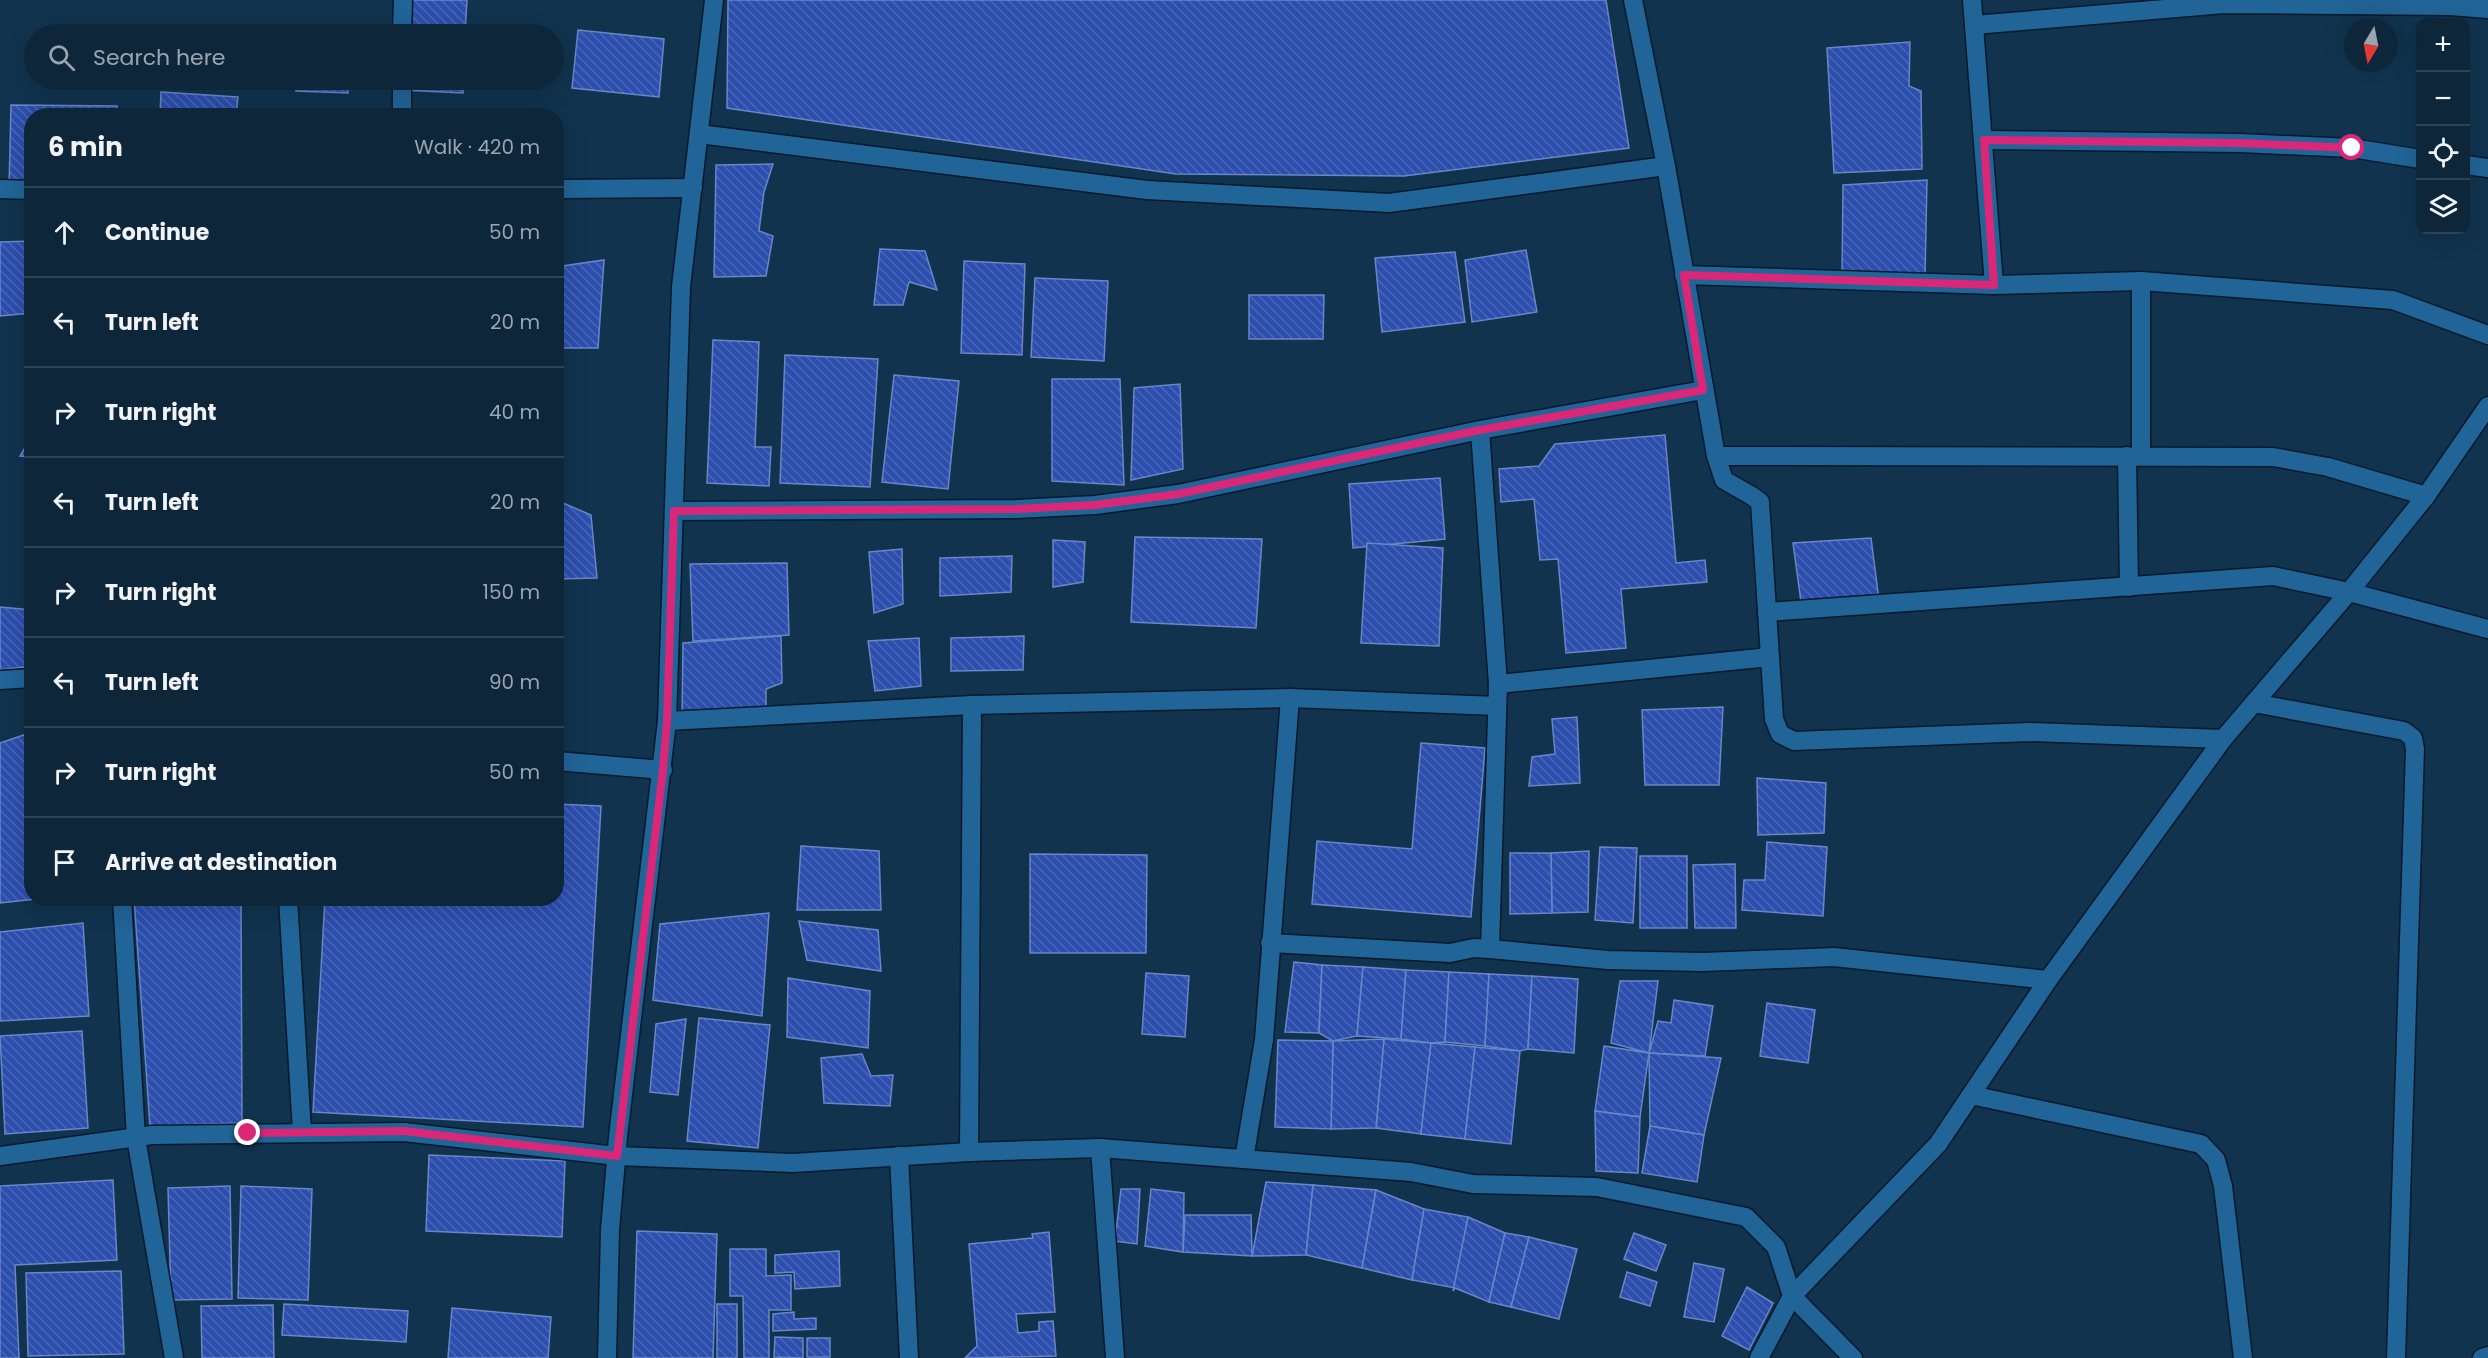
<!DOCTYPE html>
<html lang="en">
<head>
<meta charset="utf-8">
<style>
	:root { --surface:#0d263a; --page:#162e42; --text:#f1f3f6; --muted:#9aa5af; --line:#2d4354 }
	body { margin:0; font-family:Poppins,sans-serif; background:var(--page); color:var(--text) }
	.controls { position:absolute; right:18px; top:18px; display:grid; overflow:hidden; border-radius:12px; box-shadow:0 6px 24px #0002 }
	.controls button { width:54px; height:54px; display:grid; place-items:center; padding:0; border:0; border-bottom:2px solid var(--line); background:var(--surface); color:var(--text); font:30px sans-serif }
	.compass { position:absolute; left:2344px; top:18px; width:54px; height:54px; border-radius:50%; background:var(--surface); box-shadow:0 6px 24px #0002; rotate:190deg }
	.stop { position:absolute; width:18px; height:18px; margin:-14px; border:4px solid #db2777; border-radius:50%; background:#fff }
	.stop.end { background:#db2777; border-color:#fff; box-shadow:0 2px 6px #0008 }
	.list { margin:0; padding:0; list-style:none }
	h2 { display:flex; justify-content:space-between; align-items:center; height:78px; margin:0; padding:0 24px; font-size:26px }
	h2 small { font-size:20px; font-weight:400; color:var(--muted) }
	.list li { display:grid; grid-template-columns:39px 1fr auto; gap:18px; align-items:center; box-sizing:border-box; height:90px; padding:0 24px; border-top:2px solid var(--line) }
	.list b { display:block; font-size:22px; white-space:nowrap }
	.list em { font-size:20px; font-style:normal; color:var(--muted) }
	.icon { flex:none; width:33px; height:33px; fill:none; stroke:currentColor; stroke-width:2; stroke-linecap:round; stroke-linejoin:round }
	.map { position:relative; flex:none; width:2488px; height:1358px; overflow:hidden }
	.search { position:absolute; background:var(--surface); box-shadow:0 6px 24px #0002; left:24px; top:24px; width:540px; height:66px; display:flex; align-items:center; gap:15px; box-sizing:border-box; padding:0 21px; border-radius:33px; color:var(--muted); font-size:22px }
	.panel { position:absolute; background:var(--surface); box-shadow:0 6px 24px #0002; left:24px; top:108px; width:540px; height:798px; border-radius:24px }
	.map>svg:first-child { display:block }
</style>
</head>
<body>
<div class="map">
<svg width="2488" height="1358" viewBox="0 0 2488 1358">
	<defs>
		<pattern id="building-back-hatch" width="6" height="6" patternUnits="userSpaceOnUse" patternTransform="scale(1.5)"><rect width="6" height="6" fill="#2c4ead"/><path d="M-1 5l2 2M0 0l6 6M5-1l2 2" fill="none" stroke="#4867b9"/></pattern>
	</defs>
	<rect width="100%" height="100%" fill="#11334e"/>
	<g fill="url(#building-back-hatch)" stroke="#6986c7" stroke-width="1.5">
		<path d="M 403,0 L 467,0 L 465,34 L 402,34 Z"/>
		<path d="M 728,0 L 1606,0 L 1629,148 L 1404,176 L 1176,174 L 727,108 Z"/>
		<path d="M 578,30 L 664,39 L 659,97 L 572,88 Z"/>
		<path d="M 1910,42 L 1909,86 L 1921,91 L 1922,169 L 1834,173 L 1827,48 Z"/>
		<path d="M 295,80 L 347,80 L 348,93 L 296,91 Z"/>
		<path d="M 402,80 L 463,80 L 463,93 L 402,90 Z"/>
		<path d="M 161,92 L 238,97 L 236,116 L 160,116 Z"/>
		<path d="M 11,105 L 117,106 L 116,116 L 32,116 L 32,190 L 9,189 Z"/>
		<path d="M 773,164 L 764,192 L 759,231 L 773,236 L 766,276 L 714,277 L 716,165 Z"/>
		<path d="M 1927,180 L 1925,276 L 1842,274 L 1843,185 Z"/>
		<path d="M 32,241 L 31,313 L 0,316 L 0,242 Z"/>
		<path d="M 880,249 L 925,251 L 937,290 L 909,282 L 903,305 L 874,305 Z"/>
		<path d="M 1526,250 L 1537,312 L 1472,322 L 1465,260 Z"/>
		<path d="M 1455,252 L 1465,322 L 1382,332 L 1375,258 Z"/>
		<path d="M 604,260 L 598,348 L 556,348 L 556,267 Z"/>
		<path d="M 964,261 L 1025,264 L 1022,355 L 961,353 Z"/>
		<path d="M 1035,278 L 1108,281 L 1104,361 L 1031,357 Z"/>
		<path d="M 1249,295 L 1324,295 L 1323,339 L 1249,339 Z"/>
		<path d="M 713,340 L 759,342 L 755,447 L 771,447 L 769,486 L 707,483 Z"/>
		<path d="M 785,355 L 878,359 L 870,487 L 780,483 Z"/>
		<path d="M 894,375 L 959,381 L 948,489 L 882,482 Z"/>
		<path d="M 1052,379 L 1120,379 L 1124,485 L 1052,481 Z"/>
		<path d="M 1180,384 L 1183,469 L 1131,480 L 1134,388 Z"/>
		<path d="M 1665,435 L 1676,563 L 1705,560 L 1707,582 L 1621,589 L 1626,648 L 1566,653 L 1558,559 L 1540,560 L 1534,499 L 1501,502 L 1499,469 L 1539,466 L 1555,444 Z"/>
		<path d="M 32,436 L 32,457 L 20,456 Z"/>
		<path d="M 1440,478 L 1445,539 L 1353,548 L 1349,484 Z"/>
		<path d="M 556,500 L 591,515 L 597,578 L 556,579 Z"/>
		<path d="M 1135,537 L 1262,539 L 1256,628 L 1131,622 Z"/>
		<path d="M 1871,538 L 1879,600 L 1801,602 L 1793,543 Z"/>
		<path d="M 1053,540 L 1085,542 L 1083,582 L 1053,587 Z"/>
		<path d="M 1367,543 L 1443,548 L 1439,646 L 1361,643 Z"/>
		<path d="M 902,549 L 903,604 L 874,613 L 869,552 Z"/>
		<path d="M 1012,556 L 1011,592 L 940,596 L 940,558 Z"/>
		<path d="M 787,563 L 789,635 L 693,641 L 690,564 Z"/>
		<path d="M 0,607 L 32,610 L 32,666 L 0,670 Z"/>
		<path d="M 781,636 L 782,683 L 766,689 L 766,716 L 682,721 L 683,643 Z"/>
		<path d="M 1024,636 L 1023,670 L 951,671 L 951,638 Z"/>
		<path d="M 919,638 L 921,686 L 875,691 L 868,641 Z"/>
		<path d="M 1723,707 L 1719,785 L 1645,785 L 1642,710 Z"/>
		<path d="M 1577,717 L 1580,783 L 1529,786 L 1532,757 L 1555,754 L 1552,719 Z"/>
		<path d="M 32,732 L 32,898 L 45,898 L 0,903 L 0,743 Z"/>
		<path d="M 1421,743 L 1485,748 L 1471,917 L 1312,904 L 1317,841 L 1412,849 Z"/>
		<path d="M 1757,778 L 1826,783 L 1824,833 L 1758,835 Z"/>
		<path d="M 556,804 L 601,806 L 583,1127 L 313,1112 L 325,898 L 556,898 Z"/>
		<path d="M 1767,842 L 1827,847 L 1823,916 L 1742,910 L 1744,880 L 1765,880 Z"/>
		<path d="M 801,846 L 879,851 L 881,910 L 797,910 Z"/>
		<path d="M 1600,847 L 1637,848 L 1633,923 L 1595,920 Z"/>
		<path d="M 1589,851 L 1588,912 L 1552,913 L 1551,853 Z"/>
		<path d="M 1510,853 L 1551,853 L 1552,913 L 1510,914 Z"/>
		<path d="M 1030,854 L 1147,855 L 1146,953 L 1030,953 Z"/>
		<rect x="1640" y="856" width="47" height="72"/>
		<path d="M 1735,864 L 1736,928 L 1695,928 L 1693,865 Z"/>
		<path d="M 134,898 L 241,898 L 242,1123 L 150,1126 Z"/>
		<path d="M 769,913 L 762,1016 L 653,1000 L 660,924 Z"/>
		<path d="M 799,921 L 878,930 L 881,971 L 807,960 Z"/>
		<path d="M 83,923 L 89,1016 L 0,1021 L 0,932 Z"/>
		<path d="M 1294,962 L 1322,965 L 1319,1033 L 1285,1032 Z"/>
		<path d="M 1322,965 L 1363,967 L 1357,1036 L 1333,1041 L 1319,1033 Z"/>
		<path d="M 1363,967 L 1406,970 L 1401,1039 L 1357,1036 Z"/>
		<path d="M 1406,970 L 1449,972 L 1445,1042 L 1431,1043 L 1401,1039 Z"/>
		<path d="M 1449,972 L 1489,974 L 1485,1046 L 1445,1042 Z"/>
		<path d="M 1146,973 L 1189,976 L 1185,1037 L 1142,1034 Z"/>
		<path d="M 1489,974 L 1532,976 L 1528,1049 L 1520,1051 L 1485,1046 Z"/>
		<path d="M 1532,976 L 1578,979 L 1574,1053 L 1528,1049 Z"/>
		<path d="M 788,978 L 870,991 L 868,1048 L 787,1037 Z"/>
		<path d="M 1620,981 L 1658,981 L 1649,1053 L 1611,1043 Z"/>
		<path d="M 1674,1000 L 1713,1006 L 1705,1056 L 1649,1053 L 1658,1021 L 1671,1023 Z"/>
		<path d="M 1767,1003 L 1815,1010 L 1808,1063 L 1760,1056 Z"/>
		<path d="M 699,1018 L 770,1025 L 758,1148 L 687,1141 Z"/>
		<path d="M 686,1019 L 678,1095 L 650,1092 L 656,1024 Z"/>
		<path d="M 82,1031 L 88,1128 L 5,1134 L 0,1036 Z"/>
		<path d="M 1384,1039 L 1431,1043 L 1421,1134 L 1376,1128 Z"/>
		<path d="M 1384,1039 L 1376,1128 L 1331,1129 L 1333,1041 Z"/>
		<path d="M 1278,1040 L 1333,1041 L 1331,1129 L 1275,1127 Z"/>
		<path d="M 1431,1043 L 1475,1047 L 1465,1139 L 1421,1134 Z"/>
		<path d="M 1604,1046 L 1649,1053 L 1640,1117 L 1595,1111 Z"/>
		<path d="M 1475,1047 L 1520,1051 L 1511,1144 L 1465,1139 Z"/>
		<path d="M 1649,1053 L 1721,1058 L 1704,1135 L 1650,1126 Z"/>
		<path d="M 862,1054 L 871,1076 L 893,1075 L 890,1106 L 824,1103 L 821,1058 Z"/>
		<path d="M 1595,1111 L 1640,1117 L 1638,1173 L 1596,1171 Z"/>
		<path d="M 1650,1126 L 1704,1135 L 1697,1182 L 1642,1173 Z"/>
		<path d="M 429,1155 L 565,1161 L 562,1237 L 426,1231 Z"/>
		<path d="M 113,1180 L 117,1260 L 15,1265 L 19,1358 L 0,1358 L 0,1186 Z"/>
		<path d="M 1266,1182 L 1313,1185 L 1306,1255 L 1252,1256 Z"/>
		<path d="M 1313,1185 L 1376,1190 L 1362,1268 L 1306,1255 Z"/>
		<path d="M 230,1186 L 232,1299 L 171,1300 L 168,1188 Z"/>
		<path d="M 241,1186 L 312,1189 L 308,1300 L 238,1298 Z"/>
		<path d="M 1121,1189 L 1140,1189 L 1137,1244 L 1115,1241 Z"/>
		<path d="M 1151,1189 L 1184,1193 L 1183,1252 L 1145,1246 Z"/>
		<path d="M 1376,1190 L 1424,1209 L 1412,1280 L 1362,1268 Z"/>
		<path d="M 1424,1209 L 1468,1217 L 1455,1288 L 1412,1280 Z"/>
		<path d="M 1185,1215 L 1251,1215 L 1252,1256 L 1183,1252 Z"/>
		<path d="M 1468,1217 L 1505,1233 L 1489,1302 L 1455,1288 L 1453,1291 Z"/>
		<path d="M 637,1231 L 717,1234 L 713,1358 L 633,1358 Z"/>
		<path d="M 1049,1232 L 1055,1312 L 1016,1314 L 1018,1333 L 1039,1331 L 1039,1322 L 1053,1321 L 1056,1356 L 965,1358 L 977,1346 L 969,1244 L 1033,1238 L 1032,1234 Z"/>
		<path d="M 1505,1233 L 1529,1237 L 1511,1307 L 1489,1302 Z"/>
		<path d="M 1634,1233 L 1666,1245 L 1656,1271 L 1624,1259 Z"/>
		<path d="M 1529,1237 L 1577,1249 L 1559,1319 L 1511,1307 Z"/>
		<path d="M 730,1249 L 766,1249 L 766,1276 L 791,1275 L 791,1310 L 769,1310 L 769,1358 L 744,1358 L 743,1296 L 730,1296 Z"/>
		<path d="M 839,1251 L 840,1286 L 795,1289 L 794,1272 L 775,1273 L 775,1255 Z"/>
		<path d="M 1694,1263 L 1724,1269 L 1714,1322 L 1684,1317 Z"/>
		<path d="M 121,1271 L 124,1354 L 28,1356 L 26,1273 Z"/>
		<path d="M 1627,1272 L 1657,1282 L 1650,1306 L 1620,1297 Z"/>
		<path d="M 1747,1287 L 1773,1303 L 1749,1350 L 1722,1336 Z"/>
		<path d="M 284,1304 L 408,1311 L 406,1342 L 282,1335 Z"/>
		<rect x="717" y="1304" width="20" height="54"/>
		<path d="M 273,1305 L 274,1358 L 202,1358 L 201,1306 Z"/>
		<path d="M 452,1308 L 551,1317 L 548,1358 L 448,1358 Z"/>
		<path d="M 794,1312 L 794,1319 L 816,1318 L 816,1329 L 773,1331 L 773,1314 Z"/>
		<path d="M 775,1337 L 803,1338 L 803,1358 L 774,1357 Z"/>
		<rect x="807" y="1338" width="23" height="19"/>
	</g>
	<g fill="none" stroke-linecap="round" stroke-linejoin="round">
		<defs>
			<g id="street">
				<path d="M 1633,0 L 1666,166 L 1716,456 L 1724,480 L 1752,496 L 1760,502 L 1774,719 L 1780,734 L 1794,741 L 2030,732 L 2223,739"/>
				<path d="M 1972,0 L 1994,285"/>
				<path d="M 1974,25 L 2224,4 L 2450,6 L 2488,9"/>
				<path d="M 402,34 L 403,0"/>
				<path d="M 402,116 L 402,80"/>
				<path d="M 699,134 L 1147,190 L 1389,203 L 1666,166"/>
				<path d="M 1984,140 L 2240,143 L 2352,148 L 2420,159"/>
				<path d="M 2466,165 L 2488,168"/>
				<path d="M 0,189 L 32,190"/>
				<path d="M 556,189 L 693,188"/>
				<path d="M 1684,275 L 1994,285 L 2141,281 L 2393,300 L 2488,335"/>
				<path d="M 2141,281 L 2141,456"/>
				<path d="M 1480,430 L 1498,684 L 1490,949"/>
				<path d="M 1716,456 L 2273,457 L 2328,467 L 2426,496"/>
				<path d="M 2127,456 L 2129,587"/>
				<path d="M 674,511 L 1016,509 L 1095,505 L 1178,494 L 1480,430 L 1703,390"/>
				<path d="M 1767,612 L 2273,576 L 2349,592 L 2488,629"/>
				<path d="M 0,680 L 32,678"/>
				<path d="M 1498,684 L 1770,657"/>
				<path d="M 2254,703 L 2404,731 L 2413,738 L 2415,749 L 2396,1358"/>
				<path d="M 667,721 L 972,705 L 1290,698 L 1497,706"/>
				<path d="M 556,761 L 663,770"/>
				<path d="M 122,898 L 136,1138 L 174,1358"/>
				<path d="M 288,898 L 302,1132"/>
				<path d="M 1270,943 L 1450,953 L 1474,948 L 1490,949 L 1608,960 L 1703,962 L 1834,957 L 2048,980"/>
				<path d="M 1971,1095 L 2201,1144 L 2216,1160 L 2223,1186 L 2243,1358"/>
				<path d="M 1100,1148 L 1115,1358"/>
				<path d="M 969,1152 L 972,705"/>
				<path d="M 0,1156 L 152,1135 L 404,1132 L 617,1156 L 793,1163 L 969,1152 L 1100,1148 L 1411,1172 L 1473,1184 L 1597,1187 L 1746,1217 L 1776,1247 L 1792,1296 L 1853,1358"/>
				<path d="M 899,1156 L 909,1358"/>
				<path d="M 1244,1159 L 1264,1040 L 1290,698"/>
				<path d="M 607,1358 L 610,1230 L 618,1137 L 667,721 L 681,287 L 714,0"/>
				<path d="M 1759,1358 L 1792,1296 L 1938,1144 L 2048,980 L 2223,739 L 2349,592 L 2426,496 L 2488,406"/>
				<path d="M 2482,1358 L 2488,1356"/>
			</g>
		</defs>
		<use href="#street" stroke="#061a2b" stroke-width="21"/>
		<use href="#street" stroke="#216497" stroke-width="18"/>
	</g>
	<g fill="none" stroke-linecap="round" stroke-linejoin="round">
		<path stroke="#db2777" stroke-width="8" d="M 248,1133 L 404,1131 L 617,1156 L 663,770 L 667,721 L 674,511 L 1016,509 L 1095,505 L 1178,494 L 1480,430 L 1703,390 L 1684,275 L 1994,285 L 1984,140 L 2240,143 L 2352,148"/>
	</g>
</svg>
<div class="controls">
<button>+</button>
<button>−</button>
<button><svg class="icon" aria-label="locate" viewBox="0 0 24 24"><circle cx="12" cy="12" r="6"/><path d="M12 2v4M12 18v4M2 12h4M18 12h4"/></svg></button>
<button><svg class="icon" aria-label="layers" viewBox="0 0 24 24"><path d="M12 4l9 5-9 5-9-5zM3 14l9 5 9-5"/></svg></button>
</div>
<svg class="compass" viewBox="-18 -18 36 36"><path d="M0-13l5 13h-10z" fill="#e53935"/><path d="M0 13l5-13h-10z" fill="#9aa5af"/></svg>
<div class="stop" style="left:2352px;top:148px"></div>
<div class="stop end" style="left:248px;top:1133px"></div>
<div class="search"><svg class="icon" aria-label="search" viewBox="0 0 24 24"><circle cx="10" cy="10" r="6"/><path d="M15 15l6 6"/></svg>Search here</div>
<section class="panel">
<h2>6 min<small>Walk · 420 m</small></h2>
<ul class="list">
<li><svg class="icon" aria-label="ahead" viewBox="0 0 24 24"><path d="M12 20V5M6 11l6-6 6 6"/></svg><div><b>Continue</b></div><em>50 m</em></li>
<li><svg class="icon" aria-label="left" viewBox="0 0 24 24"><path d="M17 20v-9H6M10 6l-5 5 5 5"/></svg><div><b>Turn left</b></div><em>20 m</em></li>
<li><svg class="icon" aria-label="right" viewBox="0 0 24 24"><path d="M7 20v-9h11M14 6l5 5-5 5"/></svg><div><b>Turn right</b></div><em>40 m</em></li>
<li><svg class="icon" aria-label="left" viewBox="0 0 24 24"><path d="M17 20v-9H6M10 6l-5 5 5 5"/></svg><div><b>Turn left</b></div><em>20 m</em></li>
<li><svg class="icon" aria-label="right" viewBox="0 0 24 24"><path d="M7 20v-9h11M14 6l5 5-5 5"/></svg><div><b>Turn right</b></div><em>150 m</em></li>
<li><svg class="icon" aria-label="left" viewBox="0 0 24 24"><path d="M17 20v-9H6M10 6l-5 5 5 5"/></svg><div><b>Turn left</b></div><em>90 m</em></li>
<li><svg class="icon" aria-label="right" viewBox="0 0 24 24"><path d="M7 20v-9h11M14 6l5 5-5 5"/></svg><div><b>Turn right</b></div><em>50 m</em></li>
<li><svg class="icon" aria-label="arrive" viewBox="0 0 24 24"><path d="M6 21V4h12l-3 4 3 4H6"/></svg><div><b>Arrive at destination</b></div></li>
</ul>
</section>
</div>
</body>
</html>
